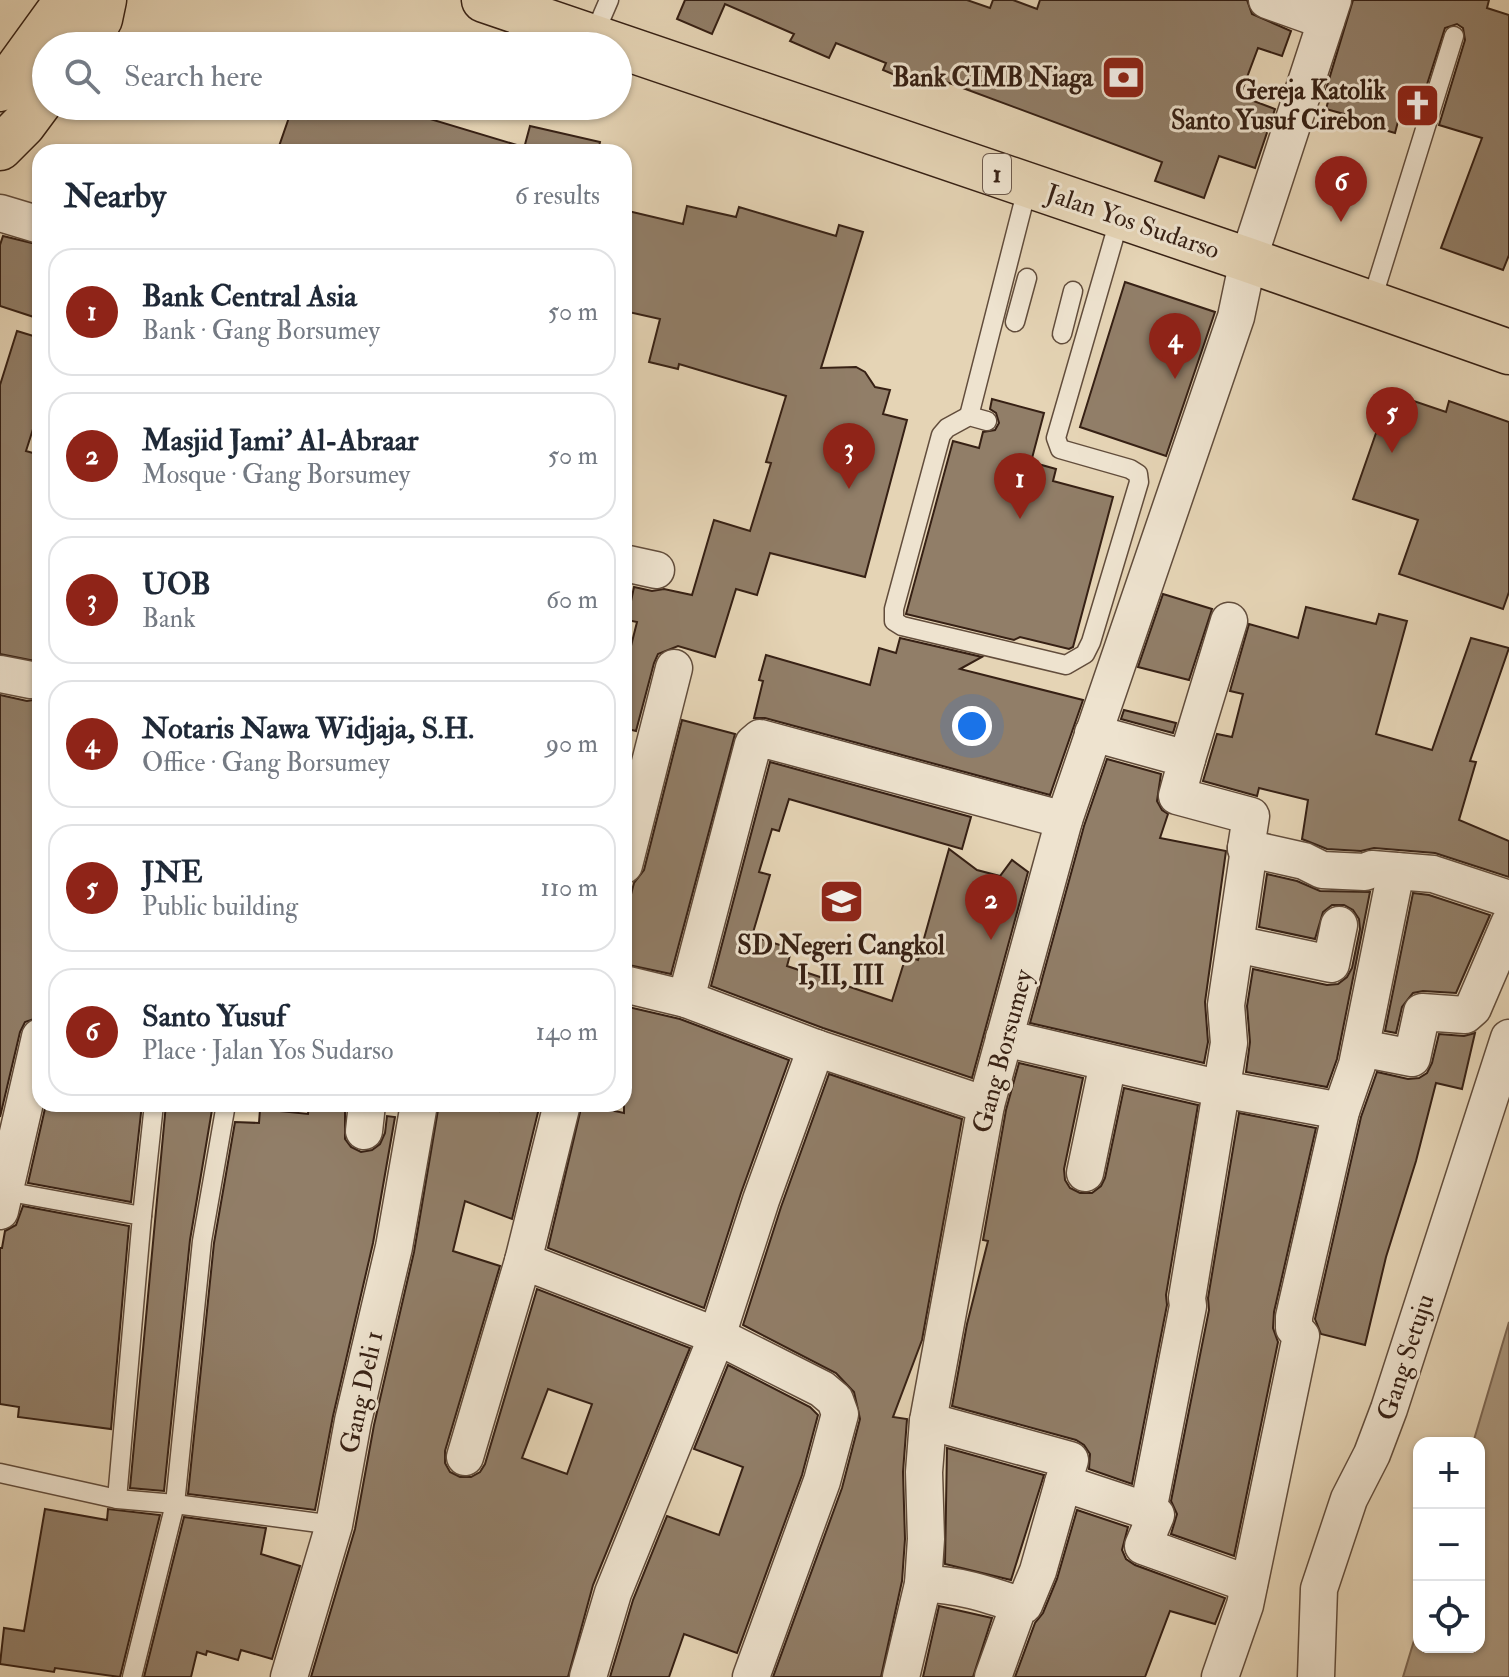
<!DOCTYPE html>
<html lang="en">
<head>
<meta charset="utf-8">
<style>
	:root { --surface:#fff; --page:#f6f6f7; --text:#1f2937; --muted:#747a83; --line:#e0e1e3; --accent:#8f2418 }
	body { margin:0; font-family:"IM FELL Double Pica",serif; background:var(--page); color:var(--text) }
	.controls { position:absolute; right:24px; bottom:24px; display:grid; overflow:hidden; border-radius:16px; box-shadow:0 2px 6px #0004 }
	.controls button { width:72px; height:72px; display:grid; place-items:center; padding:0; border:0; border-bottom:2px solid var(--line); background:var(--surface); color:var(--text); font:40px sans-serif }
	.you { position:absolute; left:972px; top:726px; width:28px; height:28px; margin:-20px; border:6px solid #fff; border-radius:50%; background:#1a73e8; box-shadow:0 0 0 12px #1a73e833 }
	.badge { display:grid; place-items:center; width:52px; height:52px; border-radius:50%; background:var(--accent); color:#fff; font-size:26px; font-weight:700 }
	.pin { position:absolute; translate:-50% -66px; filter:drop-shadow(0 2px 4px #0008) }
	.pin::after { content:''; position:absolute; top:42px; width:28px; height:24px; background:inherit; clip-path:polygon(0 0,100% 0,50% 100%) }
	.list { margin:0; padding:0; list-style:none }
	h2 { display:flex; justify-content:space-between; align-items:center; height:104px; margin:0; padding:0 32px; font-size:34px }
	h2 small { font-size:26px; font-weight:400; color:var(--muted) }
	.list li { display:grid; grid-template-columns:52px 1fr auto; gap:24px; align-items:center; box-sizing:border-box; height:128px; margin:0 16px 16px; padding:0 16px; border:2px solid var(--line); border-radius:24px }
	.list b { display:block; font-size:30px; white-space:nowrap }
	.list p { margin:0; font-size:26px; white-space:nowrap; color:var(--muted) }
	.list em { font-size:26px; font-style:normal; color:var(--muted) }
	.icon { flex:none; width:44px; height:44px; fill:none; stroke:currentColor; stroke-width:2; stroke-linecap:round; stroke-linejoin:round }
	.map { position:relative; flex:none; width:1509px; height:1677px; overflow:hidden }
	.search { position:absolute; background:var(--surface); box-shadow:0 2px 6px #0004; left:32px; top:32px; width:600px; height:88px; display:flex; align-items:center; gap:20px; box-sizing:border-box; padding:0 28px; border-radius:44px; color:var(--muted); font-size:30px }
	.panel { position:absolute; background:var(--surface); box-shadow:0 2px 6px #0004; left:32px; top:144px; width:600px; height:968px; border-radius:24px }
	.map>svg:first-child { display:block }
</style>
</head>
<body>
<div class="map">
<svg width="1509" height="1677" viewBox="0 0 1509 1677">
	<rect width="100%" height="100%" fill="#e5d4b5"/>
	<filter id="stains"><feTurbulence type="fractalNoise" baseFrequency=".0025" numOctaves="4"/><feColorMatrix values="0 0 0 0 .2 0 0 0 0 .09 0 0 0 0 .02 0 0 0 .5 -.17"/></filter>
	<radialGradient id="worn" r=".72"><stop offset=".6" stop-color="#630" stop-opacity="0"/><stop offset="1" stop-color="#630" stop-opacity=".3"/></radialGradient>
	<path fill="#aa977e" stroke="#7c6754" stroke-width="2" d="M 1509,1322 L 1509,1677 L 1403,1677 L 1419,1624 L 1419,1647 L 1479,1647 L 1479,1443 L 1473,1443 Z"/>
	<g fill="#917e68" stroke="#362014" stroke-width="2" fill-rule="evenodd">
		<path d="M 685,0 L 967,0 L 990,8 L 993,0 L 1013,0 L 1037,9 L 1040,0 L 1247,0 L 1252,14 L 1291,31 L 1282,56 L 1258,48 L 1240,96 L 1275,109 L 1255,168 L 1219,156 L 1204,198 L 1155,181 L 1162,162 L 952,84 L 914,72 L 909,81 L 883,70 L 886,63 L 836,43 L 829,58 L 790,41 L 794,34 L 725,4 L 712,34 L 677,19 Z"/>
		<path d="M 1353,0 L 1489,0 L 1487,8 L 1509,15 L 1509,255 L 1503,270 L 1441,248 L 1482,138 L 1439,125 L 1465,40 L 1463,28 L 1457,24 L 1445,28 L 1416,119 L 1400,114 L 1395,133 L 1343,118 L 1344,114 L 1326,109 L 1329,98 L 1324,96 Z"/>
		<path d="M 293,106 L 387,106 L 520,146 L 519,152 L 277,152 Z"/>
		<path d="M 530,126 L 600,142 L 598,152 L 523,152 Z"/>
		<path d="M 687,206 L 736,217 L 739,207 L 836,236 L 839,225 L 863,232 L 821,368 L 856,367 L 865,372 L 875,387 L 890,390 L 883,414 L 907,420 L 865,577 L 770,553 L 757,595 L 736,589 L 715,657 L 678,646 L 658,654 L 654,663 L 636,731 L 624,728 L 624,674 L 637,622 L 627,620 L 634,587 L 652,591 L 664,589 L 692,595 L 714,520 L 750,531 L 771,463 L 766,462 L 786,396 L 679,364 L 678,369 L 649,362 L 660,319 L 624,311 L 624,210 L 683,224 Z"/>
		<path d="M 3,236 L 40,245 L 40,319 L 0,306 L 0,245 Z"/>
		<path d="M 1125,282 L 1215,312 L 1166,456 L 1080,427 Z"/>
		<path d="M 17,331 L 40,338 L 40,407 L 26,451 L 40,455 L 40,662 L 0,654 L 0,385 Z"/>
		<path d="M 1390,393 L 1446,412 L 1449,401 L 1509,422 L 1509,592 L 1503,609 L 1399,574 L 1418,520 L 1353,499 Z"/>
		<path d="M 992,399 L 1044,413 L 1031,462 L 1056,469 L 1053,481 L 1113,497 L 1073,647 L 1069,649 L 1020,637 L 1014,640 L 906,614 L 953,441 L 979,448 L 983,432 L 995,430 L 999,423 L 996,413 L 990,409 Z"/>
		<path d="M 1163,594 L 1212,609 L 1189,680 L 1138,667 Z"/>
		<path d="M 1306,607 L 1376,624 L 1379,614 L 1407,621 L 1376,734 L 1432,750 L 1471,638 L 1509,648 L 1470,761 L 1476,762 L 1459,820 L 1509,841 L 1509,877 L 1435,853 L 1374,848 L 1361,851 L 1327,849 L 1302,839 L 1308,800 L 1259,788 L 1257,796 L 1203,781 L 1217,734 L 1232,737 L 1243,694 L 1230,691 L 1249,624 L 1298,638 Z"/>
		<path d="M 900,638 L 982,657 L 960,669 L 1083,700 L 1050,795 L 765,718 L 754,718 L 763,681 L 759,680 L 766,655 L 870,685 L 879,648 L 896,653 Z"/>
		<path d="M 0,695 L 27,701 L 40,699 L 40,1017 L 25,1022 L 20,1032 L 0,1117 Z"/>
		<path d="M 1124,710 L 1176,723 L 1173,733 L 1121,719 Z"/>
		<path d="M 682,720 L 735,734 L 671,974 L 624,964 L 624,901 L 629,902 L 634,883 L 644,870 Z"/>
		<path d="M 1107,759 L 1161,774 L 1157,801 L 1162,810 L 1168,814 L 1160,838 L 1226,851 L 1205,1002 L 1208,1042 L 1204,1063 L 1030,1023 L 1084,826 Z"/>
		<path d="M 770,762 L 971,817 L 962,849 L 789,799 L 779,831 L 772,829 L 759,872 L 770,875 L 752,936 L 786,947 L 784,954 L 790,955 L 787,966 L 892,1001 L 906,956 L 918,960 L 949,849 L 977,870 L 1000,876 L 1012,860 L 1028,872 L 972,1078 L 823,1028 L 711,986 Z"/>
		<path d="M 1267,874 L 1297,881 L 1320,891 L 1370,892 L 1337,1059 L 1327,1087 L 1246,1072 L 1250,1042 L 1247,1006 L 1253,969 L 1327,985 L 1338,984 L 1347,977 L 1352,968 L 1360,929 L 1359,919 L 1353,910 L 1344,905 L 1332,905 L 1323,912 L 1315,939 L 1259,927 Z"/>
		<path d="M 1413,893 L 1429,895 L 1490,915 L 1456,993 L 1423,991 L 1413,993 L 1402,1007 L 1396,1033 L 1385,1031 Z"/>
		<path d="M 624,1006 L 680,1019 L 789,1060 L 741,1193 L 704,1308 L 548,1248 L 582,1104 L 624,1113 Z"/>
		<path d="M 1475,1033 L 1462,1089 L 1436,1083 L 1416,1161 L 1386,1257 L 1365,1345 L 1321,1334 L 1315,1319 L 1361,1117 L 1377,1072 L 1408,1079 L 1419,1078 L 1427,1073 L 1432,1063 L 1439,1034 L 1464,1036 Z"/>
		<path d="M 1019,1063 L 1083,1078 L 1064,1169 L 1065,1180 L 1070,1188 L 1080,1193 L 1092,1193 L 1101,1186 L 1105,1178 L 1124,1088 L 1198,1105 L 1166,1295 L 1167,1305 L 1132,1484 L 1089,1469 L 1090,1454 L 1084,1445 L 1076,1440 L 952,1406 L 967,1324 L 988,1241 L 983,1240 L 1006,1110 Z"/>
		<path d="M 829,1074 L 962,1119 L 922,1340 L 893,1417 L 907,1419 L 903,1472 L 905,1539 L 902,1581 L 881,1677 L 773,1677 L 842,1488 L 860,1419 L 854,1392 L 836,1373 L 743,1325 L 781,1207 Z"/>
		<path d="M 46,1104 L 142,1104 L 131,1202 L 28,1183 Z"/>
		<path d="M 166,1104 L 213,1104 L 190,1240 L 164,1491 L 130,1488 Z"/>
		<path d="M 309,1104 L 342,1104 L 342,1107 L 345,1108 L 345,1139 L 351,1147 L 361,1152 L 372,1150 L 380,1144 L 385,1133 L 387,1116 L 395,1117 L 373,1243 L 333,1416 L 315,1510 L 188,1494 L 214,1243 L 235,1122 L 259,1123 L 260,1109 L 308,1114 Z"/>
		<path d="M 439,1104 L 466,1104 L 499,1111 L 501,1104 L 540,1104 L 512,1219 L 465,1201 L 453,1251 L 500,1266 L 445,1451 L 445,1463 L 450,1472 L 460,1477 L 471,1477 L 480,1472 L 485,1464 L 537,1289 L 690,1348 L 593,1585 L 568,1677 L 311,1677 L 355,1529 L 374,1425 L 414,1252 ZM 548,1389 L 592,1404 L 567,1474 L 522,1458 Z"/>
		<path d="M 1239,1113 L 1316,1128 L 1274,1312 L 1273,1328 L 1278,1342 L 1234,1556 L 1171,1534 L 1177,1514 L 1171,1501 L 1209,1310 L 1208,1298 Z"/>
		<path d="M 23,1206 L 129,1226 L 111,1429 L 18,1417 L 19,1407 L 0,1404 L 0,1248 L 2,1248 L 5,1231 L 16,1225 Z"/>
		<path d="M 728,1365 L 810,1407 L 818,1415 L 802,1475 L 737,1653 L 684,1634 L 669,1677 L 610,1677 L 633,1600 L 667,1516 L 719,1535 L 743,1467 L 694,1449 Z"/>
		<path d="M 947,1448 L 1044,1475 L 1011,1580 L 945,1564 Z"/>
		<path d="M 45,1509 L 107,1520 L 108,1509 L 160,1515 L 120,1677 L 55,1668 L 54,1672 L 0,1664 L 4,1628 L 24,1631 Z"/>
		<path d="M 1077,1510 L 1128,1527 L 1122,1550 L 1126,1559 L 1135,1565 L 1225,1598 L 1215,1624 L 1170,1611 L 1145,1677 L 1015,1677 L 1035,1623 L 1043,1613 L 1057,1579 Z"/>
		<path d="M 184,1517 L 266,1528 L 261,1554 L 300,1566 L 272,1659 L 241,1650 L 238,1660 L 207,1651 L 206,1655 L 197,1652 L 191,1677 L 144,1677 Z"/>
		<path d="M 939,1606 L 992,1618 L 973,1677 L 923,1677 Z"/>
	</g>
	<g fill="none" stroke-linecap="round" stroke-linejoin="round">
		<defs>
			<g id="lane">
				<path d="M 593,37 L 609,0"/>
				<path d="M 1371,303 L 1454,36"/>
				<path d="M 1015,322 L 1027,278"/>
				<path d="M 1062,334 L 1073,291"/>
				<path d="M 969,416 L 1028,185"/>
				<path d="M 987,421 L 969,416 L 947,428 L 941,435 L 894,609 L 894,621 L 902,626 L 1066,665 L 1085,654 L 1091,642 L 1139,482 L 1138,474 L 1130,469 L 1060,449 L 1056,438 L 1120,217"/>
				<path d="M 0,1190 L 142,1216 L 117,1499"/>
				<path d="M 142,1216 L 154,1104"/>
				<path d="M 0,1473 L 117,1499 L 175,1504 L 334,1525"/>
				<path d="M 132,1677 L 175,1504 L 202,1241 L 226,1104"/>
			</g>
			<g id="street">
				<path d="M 1267,0 L 1326,21"/>
				<path d="M 0,213 L 40,225"/>
				<path d="M 624,563 L 656,570"/>
				<path d="M 0,674 L 31,680"/>
				<path d="M 1093,733 L 1187,759 L 1177,796 L 1251,816 L 1246,848 L 1304,861 L 1322,870 L 1365,872 L 1372,869 L 1433,874 L 1509,899"/>
				<path d="M 1187,759 L 1229,621"/>
				<path d="M 1246,848 L 1248,856 L 1226,1005 L 1229,1043 L 1187,1298 L 1188,1306 L 1148,1511 L 1156,1515 L 1143,1546 L 1249,1584"/>
				<path d="M 624,865 L 674,668"/>
				<path d="M 1236,944 L 1331,964 L 1339,925"/>
				<path d="M 624,984 L 686,999 L 816,1048 L 986,1105"/>
				<path d="M 686,999 L 753,744 L 760,738 L 1064,820"/>
				<path d="M 1004,1038 L 1222,1089 L 1341,1111"/>
				<path d="M 1361,1048 L 1412,1058 L 1422,1012 L 1465,1015 L 1473,1008 L 1509,924"/>
				<path d="M 364,1131 L 367,1104"/>
				<path d="M 1085,1173 L 1108,1063"/>
				<path d="M 0,1211 L 40,1037"/>
				<path d="M 523,1261 L 717,1336 L 822,1389 L 835,1400 L 840,1414 L 822,1481 L 751,1677"/>
				<path d="M 928,1421 L 1070,1460 L 1063,1483 L 1148,1511"/>
				<path d="M 465,1457 L 523,1261 L 562,1104"/>
				<path d="M 923,1584 C 957,1584 987,1594 1019,1605"/>
				<path d="M 289,1677 L 334,1525 L 353,1421 L 394,1247 L 419,1104"/>
				<path d="M 588,1677 L 613,1593 L 717,1336 L 761,1200 L 816,1048"/>
				<path d="M 901,1677 L 923,1584 L 926,1539 L 924,1472 L 928,1421 L 986,1105 L 1064,820 L 1236,317 L 1248,260 L 1333,0"/>
				<path d="M 993,1677 L 1019,1605 L 1024,1605 L 1038,1571 L 1063,1483"/>
				<path d="M 1220,1677 L 1245,1605 L 1301,1336 L 1294,1328 L 1294,1317 L 1341,1111 L 1357,1065 L 1396,871"/>
				<path d="M 1316,1677 L 1319,1589 L 1349,1499 L 1372,1454 L 1389,1409 L 1509,1038"/>
			</g>
			<g id="highway">
				<path d="M 484,0 L 1248,260 L 1509,352"/>
				<path d="M 81,46 L 100,19 L 104,0"/>
				<path d="M 0,89 L 17,69 L 67,0"/>
				<path d="M 0,148 L 23,125 L 46,94"/>
			</g>
		</defs>
		<use href="#lane" stroke="#624d3c" stroke-width="21"/>
		<use href="#street" stroke="#624d3c" stroke-width="39"/>
		<use href="#highway" stroke="#362014" stroke-width="47"/>
		<use href="#lane" stroke="#eee3cf" stroke-width="18"/>
		<use href="#street" stroke="#eee3cf" stroke-width="36"/>
		<use href="#highway" stroke="#e5d4b5" stroke-width="44"/>
	</g>
	<defs>
		<symbol id="bank-square" viewBox="-11 -11 22 22"><rect x="-9" y="-9" width="18" height="18" rx="4" fill="#8f2418" stroke="#eee3cf"/><path d="M-6-4H6V4H-6ZM0-2.3a2.3 2.3 0 1 0 0 4.6a2.3 2.3 0 1 0 0-4.6Z" fill="#fff"/></symbol>
		<symbol id="church-square" viewBox="-11 -11 22 22"><rect x="-9" y="-9" width="18" height="18" rx="4" fill="#8f2418" stroke="#eee3cf"/><path d="M-1.2-6h2.4v3.5h3.3v2.4h-3.3V6h-2.4V-.1h-3.3v-2.4h3.3Z" fill="#fff"/></symbol>
		<symbol id="school-square" viewBox="-11 -11 22 22"><rect x="-9" y="-9" width="18" height="18" rx="4" fill="#8f2418" stroke="#eee3cf"/><path d="M0-5L7-2L0 1L-7-2ZM-4 1L0 2.5L4 1V4Q0 6-4 4Z" fill="#fff"/></symbol>
	</defs>
	<g fill-rule="evenodd">
		<use href="#bank-square" x="1098" y="52" width="51" height="51"/>
		<use href="#church-square" x="1392" y="80" width="51" height="51"/>
		<use href="#school-square" x="816" y="876" width="51" height="51"/>
	</g>
	<g text-anchor="middle" stroke-width="6" stroke-linejoin="round" paint-order="stroke">
		<rect fill="#eee3cf" stroke="#6d5a4c" stroke-width="2" x="983" y="154" width="28" height="40" rx="6"/>
		<g font-size="24" font-weight="bold" fill="#362014">
			<text x="997" y="182">1</text>
		</g>
		<g font-size="26" font-weight="bold" fill="#362014" stroke="#eee3cf" text-anchor="end">
			<text x="1093" y="86">Bank CIMB Niaga</text>
			<text x="1386" y="99">Gereja Katolik<tspan x="1386" dy="30">Santo Yusuf Cirebon</tspan></text>
			<text x="841" y="954" text-anchor="middle">SD Negeri Cangkol<tspan x="841" dy="30">I, II, III</tspan></text>
		</g>
		<g font-size="26" fill="#362014" stroke="#eee3cf">
			<text transform="translate(1133 221) rotate(19)" y="9">Jalan Yos Sudarso</text>
			<text transform="translate(1002 1051) rotate(-75)" y="9">Gang Borsumey</text>
			<text transform="translate(1405 1357) rotate(-72)" y="9">Gang Setuju</text>
			<text transform="translate(361 1392) rotate(-78)" y="9">Gang Deli 1</text>
		</g>
	</g>
	<rect width="100%" height="100%" filter="url(#stains)"/>
	<rect width="100%" height="100%" fill="url(#worn)"/>
</svg>
<div class="controls">
<button>+</button>
<button>−</button>
<button><svg class="icon" aria-label="locate" viewBox="0 0 24 24"><circle cx="12" cy="12" r="6"/><path d="M12 2v4M12 18v4M2 12h4M18 12h4"/></svg></button>
</div>
<div class="you"></div>
<div class="pin badge" style="left:1020px;top:519px">1</div>
<div class="pin badge" style="left:991px;top:940px">2</div>
<div class="pin badge" style="left:849px;top:489px">3</div>
<div class="pin badge" style="left:1175px;top:379px">4</div>
<div class="pin badge" style="left:1392px;top:453px">5</div>
<div class="pin badge" style="left:1341px;top:222px">6</div>
<div class="search"><svg class="icon" aria-label="search" viewBox="0 0 24 24"><circle cx="10" cy="10" r="6"/><path d="M15 15l6 6"/></svg>Search here</div>
<section class="panel">
<h2>Nearby<small>6 results</small></h2>
<ul class="list">
<li><span class="badge">1</span><div><b>Bank Central Asia</b><p>Bank · Gang Borsumey</p></div><em>50 m</em></li>
<li><span class="badge">2</span><div><b>Masjid Jami' Al-Abraar</b><p>Mosque · Gang Borsumey</p></div><em>50 m</em></li>
<li><span class="badge">3</span><div><b>UOB</b><p>Bank</p></div><em>60 m</em></li>
<li><span class="badge">4</span><div><b>Notaris Nawa Widjaja, S.H.</b><p>Office · Gang Borsumey</p></div><em>90 m</em></li>
<li><span class="badge">5</span><div><b>JNE</b><p>Public building</p></div><em>110 m</em></li>
<li><span class="badge">6</span><div><b>Santo Yusuf</b><p>Place · Jalan Yos Sudarso</p></div><em>140 m</em></li>
</ul>
</section>
</div>
</body>
</html>
